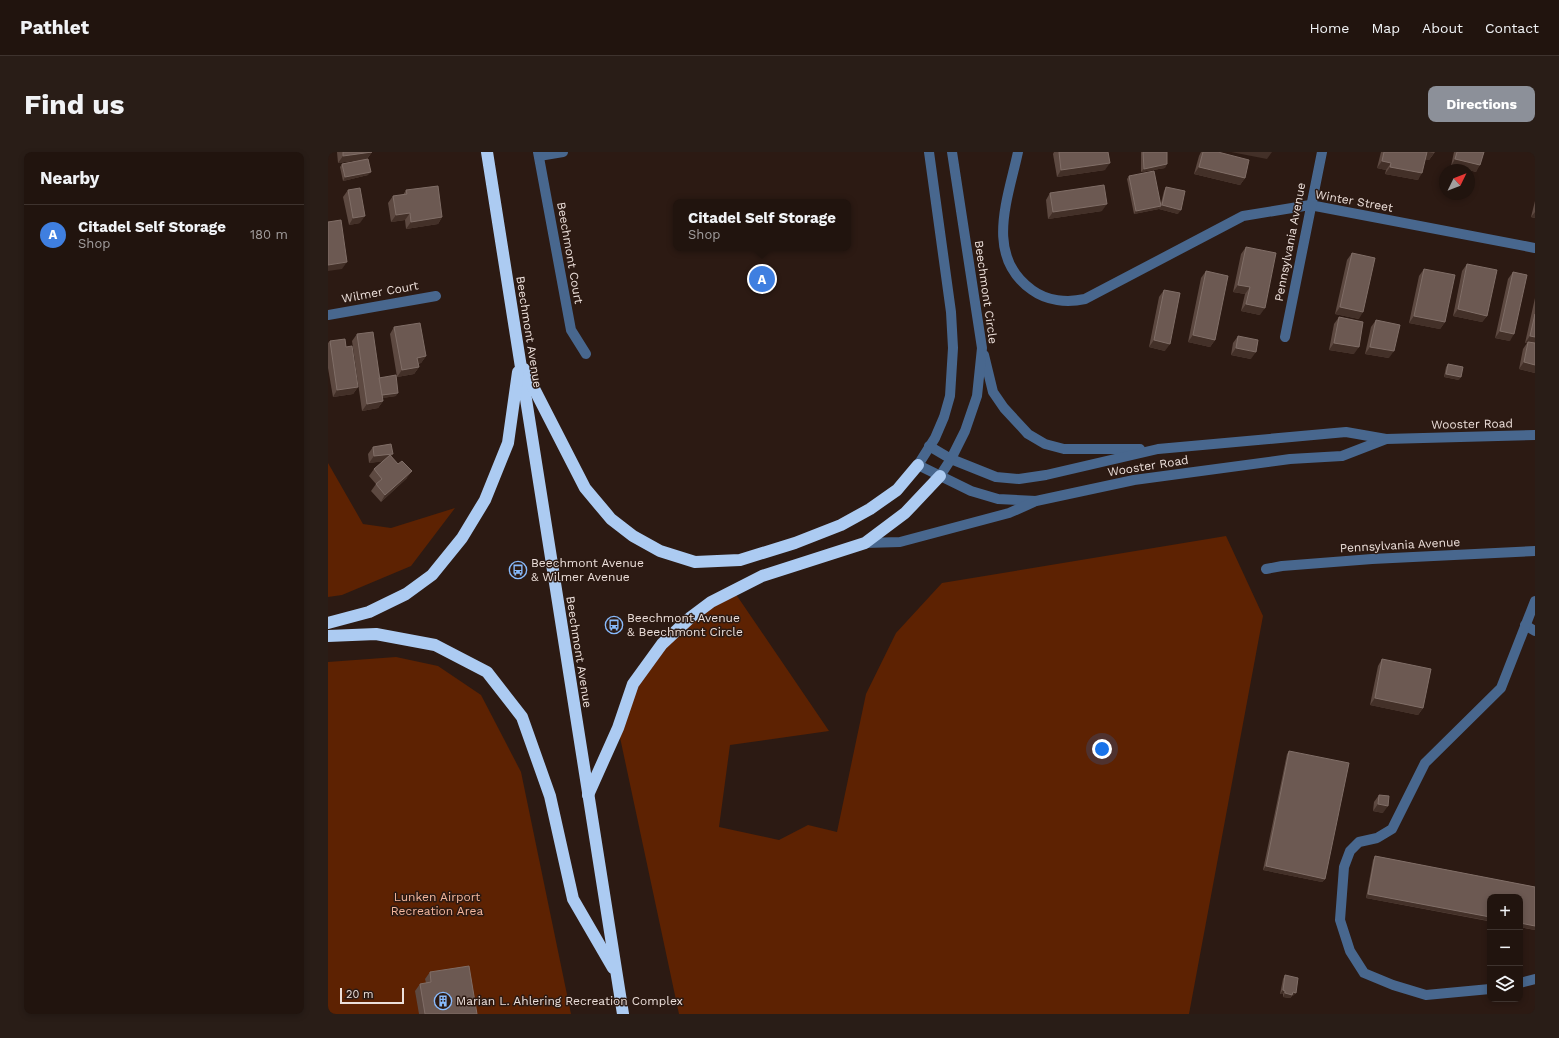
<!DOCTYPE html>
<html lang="en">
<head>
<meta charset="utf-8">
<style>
	:root { --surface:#21140e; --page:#291d17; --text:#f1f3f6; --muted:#a29e9e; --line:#3e332e; --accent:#8c9099 }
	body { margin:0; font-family:"Work Sans",sans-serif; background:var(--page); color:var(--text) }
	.controls { position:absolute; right:12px; bottom:12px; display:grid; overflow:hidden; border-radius:8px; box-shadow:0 2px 6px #0003 }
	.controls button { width:36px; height:36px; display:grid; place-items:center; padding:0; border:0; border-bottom:1px solid var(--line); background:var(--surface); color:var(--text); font:20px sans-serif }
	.compass { position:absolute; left:1111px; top:12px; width:36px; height:36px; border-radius:50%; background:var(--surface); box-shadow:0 2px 6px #0003; rotate:47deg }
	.scale { position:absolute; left:12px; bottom:10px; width:64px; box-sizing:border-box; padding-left:4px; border:2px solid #ecdfda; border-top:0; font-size:11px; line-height:14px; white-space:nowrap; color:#ecdfda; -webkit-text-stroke:3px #2c1a13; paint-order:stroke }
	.you { position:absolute; left:774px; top:597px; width:14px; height:14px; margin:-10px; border:3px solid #fff; border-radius:50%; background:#1a73e8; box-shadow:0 0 0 6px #1a73e833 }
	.badge { display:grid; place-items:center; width:26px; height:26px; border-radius:50%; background:var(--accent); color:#fff; font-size:13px; font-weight:700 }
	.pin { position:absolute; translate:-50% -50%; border:2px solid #fff; box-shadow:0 1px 4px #0006 }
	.popup { position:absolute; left:345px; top:47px; width:178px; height:52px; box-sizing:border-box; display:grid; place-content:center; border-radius:8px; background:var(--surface); filter:drop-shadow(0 1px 3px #0005); font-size:13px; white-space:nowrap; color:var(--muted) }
	.popup b { font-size:15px; color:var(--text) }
	.popup::after { content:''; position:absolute; left:50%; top:100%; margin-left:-8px; border:8px solid transparent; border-top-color:var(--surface) }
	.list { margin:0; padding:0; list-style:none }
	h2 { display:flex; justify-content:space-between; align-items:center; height:52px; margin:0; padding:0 16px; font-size:17px }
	h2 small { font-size:13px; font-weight:400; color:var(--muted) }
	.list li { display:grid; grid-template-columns:26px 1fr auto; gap:12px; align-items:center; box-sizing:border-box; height:60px; padding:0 16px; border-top:1px solid var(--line) }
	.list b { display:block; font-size:15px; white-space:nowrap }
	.list p { margin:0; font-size:13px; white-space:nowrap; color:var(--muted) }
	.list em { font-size:13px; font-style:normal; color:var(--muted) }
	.icon { flex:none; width:22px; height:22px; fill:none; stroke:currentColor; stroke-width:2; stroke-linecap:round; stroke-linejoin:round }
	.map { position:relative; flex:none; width:1207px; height:862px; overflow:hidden; border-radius:8px }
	header { display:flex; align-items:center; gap:24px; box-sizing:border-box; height:56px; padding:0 20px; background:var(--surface); border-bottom:1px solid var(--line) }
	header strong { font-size:19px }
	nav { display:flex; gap:22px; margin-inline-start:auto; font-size:14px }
	.intro { display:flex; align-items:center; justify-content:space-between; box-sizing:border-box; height:96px; padding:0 24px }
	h1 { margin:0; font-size:28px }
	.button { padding:10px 18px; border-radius:8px; background:var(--accent); color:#fff; font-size:14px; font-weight:700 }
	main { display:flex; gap:24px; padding:0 24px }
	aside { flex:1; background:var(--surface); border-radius:8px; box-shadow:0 2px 6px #0003 }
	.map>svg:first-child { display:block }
</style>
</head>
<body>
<header>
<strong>Pathlet</strong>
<nav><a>Home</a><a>Map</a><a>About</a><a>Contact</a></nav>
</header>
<div class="intro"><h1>Find us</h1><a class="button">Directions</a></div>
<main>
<aside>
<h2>Nearby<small></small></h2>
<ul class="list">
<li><span class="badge" style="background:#3f7fe0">A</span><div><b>Citadel Self Storage</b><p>Shop</p></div><em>180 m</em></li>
</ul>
</aside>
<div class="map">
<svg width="1207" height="862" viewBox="0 0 1207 862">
	<rect width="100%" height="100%" fill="#2c1a13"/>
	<g fill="#5d2202">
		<path d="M 0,311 L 35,372 L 63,376 L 127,356 L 83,414 L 14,443 L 0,445 Z"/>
		<path d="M 898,384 L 935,464 L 861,862 L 351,862 L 290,576 L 305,532 L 334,492 L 405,438 L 501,579 L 402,593 L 391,675 L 451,688 L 480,673 L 509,680 L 538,542 L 568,481 L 614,431 Z"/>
		<path d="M 68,505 L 110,514 L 153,543 L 193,620 L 243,862 L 0,862 L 0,510 Z"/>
	</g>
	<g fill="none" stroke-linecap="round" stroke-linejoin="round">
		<g stroke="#48678e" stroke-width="10">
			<path d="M 210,0 L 243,178 L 258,202"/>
			<path d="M 601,0 L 623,160 L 625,196 L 622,244 L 616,265 L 607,286 L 590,313 L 643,339 L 670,347 L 708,349 L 806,328 L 962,307 L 1014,304 L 1058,287"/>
			<path d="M 690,0 C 680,47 656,104 704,138 C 719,149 739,151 757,147 L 915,64 L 982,53 L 1207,96"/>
			<path d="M 211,4 L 235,0"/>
			<path d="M 0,163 L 108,144"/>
			<path d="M 957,185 L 994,0"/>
			<path d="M 656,203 L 665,240 L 676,256 L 700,282 L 717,292 L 736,297 L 812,297"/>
			<path d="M 601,294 L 623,307 L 668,325 L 691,327 L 718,323 L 830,297 L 1018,280 L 1058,287 L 1207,283"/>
			<path d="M 612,324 L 623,307 L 637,279 L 649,244 L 654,196 L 624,0"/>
			<path d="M 537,391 L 572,390 L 681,361 L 706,350"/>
			<path d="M 938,417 L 954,414 L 1044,407 L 1207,399"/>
			<path d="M 1197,473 L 1207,479"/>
			<path d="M 1192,831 L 1207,827"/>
			<path d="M 1162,837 L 1098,843 L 1065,833 L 1036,821 L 1022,799 L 1012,768 L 1016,715 L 1022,699 L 1031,690 L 1049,686 L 1064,677 L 1097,611 L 1173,536 L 1207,449"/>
		</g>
		<g stroke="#accbf2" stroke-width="12">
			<path d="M 159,0 L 295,862"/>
			<path d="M 196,217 L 257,336 L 283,367 L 305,384 L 332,399 L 367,410 L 412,408 L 467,391 L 513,373 L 542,357 L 569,338 L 590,313"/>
			<path d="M 0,471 L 41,460 L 78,442 L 104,423 L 134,386 L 157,348 L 180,291 L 190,220"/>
			<path d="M 0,484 L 48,482 L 107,493 L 159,520 L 194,565 L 222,644 L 245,747 L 285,816"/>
			<path d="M 260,643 L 290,576 L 305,532 L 334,492 L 363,465 L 383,450 L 434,424 L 537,391 L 577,361 L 612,324"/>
		</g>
	</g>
	<g fill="#5d4941">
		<path d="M 9,0 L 44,0 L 39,7 L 40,23 L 15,29 L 12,15 L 14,12 L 37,7 L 10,11 Z"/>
		<path d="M 726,0 L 780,0 L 777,18 L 729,25 L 725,2 Z"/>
		<path d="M 813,0 L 839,0 L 837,16 L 813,20 Z"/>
		<path d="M 873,0 L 890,0 L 917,26 L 912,33 L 866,22 L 871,4 Z"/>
		<path d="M 1053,0 L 1107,0 L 1101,8 L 1097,7 L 1090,28 L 1057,22 L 1058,18 L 1049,16 Z"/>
		<path d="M 1126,0 L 1156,0 L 1148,20 L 1141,18 L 1123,14 Z"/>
		<path d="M 801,24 L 833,51 L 836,39 L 838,35 L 850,62 L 831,57 L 832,56 L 831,57 L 806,62 L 799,27 Z"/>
		<path d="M 20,38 L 32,71 L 21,73 L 15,45 Z"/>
		<path d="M 78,38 L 114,65 L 110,72 L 78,77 L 77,68 L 63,70 L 60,51 L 65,44 L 75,43 Z"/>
		<path d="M 722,41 L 774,59 L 720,67 L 718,48 Z"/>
		<path d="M 1207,49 L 1207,66 L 1203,65 Z"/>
		<path d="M 918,95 L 932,163 L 913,159 L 917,142 L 905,140 L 913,102 Z"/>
		<path d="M 1024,101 L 1031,167 L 1007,162 L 1019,108 Z"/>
		<path d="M 1139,112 L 1159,164 L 1154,170 L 1125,164 L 1134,119 Z"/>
		<path d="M 1096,117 L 1117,170 L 1112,177 L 1081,171 L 1091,124 Z"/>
		<path d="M 878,119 L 887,188 L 882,195 L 860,190 L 873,126 Z"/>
		<path d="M 1185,120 L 1182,189 L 1167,186 L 1180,127 Z"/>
		<path d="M 836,138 L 837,199 L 821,195 L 831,145 Z"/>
		<path d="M 1207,146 L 1207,221 L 1191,217 L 1195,197 L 1199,191 L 1197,191 Z"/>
		<path d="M 1011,165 L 1026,202 L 1001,198 L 1006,172 Z"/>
		<path d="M 1048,168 L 1061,206 L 1037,202 L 1043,175 Z"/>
		<path d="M 66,175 L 98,204 L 93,211 L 90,212 L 91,215 L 86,222 L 69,225 L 62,182 Z"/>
		<path d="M 29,182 L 51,226 L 68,244 L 54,246 L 55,249 L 50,256 L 34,259 L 24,189 Z"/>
		<path d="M 910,184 L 923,207 L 903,203 L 905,191 Z"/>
		<path d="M 2,189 L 30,235 L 25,242 L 5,245 L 0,216 L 0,191 Z"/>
		<path d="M 1120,212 L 1131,228 L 1116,225 L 1118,215 Z"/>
		<path d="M 45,295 L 63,304 L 79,326 L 53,350 L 43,339 L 48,332 L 41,324 L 46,317 L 55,309 L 41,311 L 40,302 Z"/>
		<path d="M 1054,507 L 1095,556 L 1090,563 L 1042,553 L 1050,514 Z"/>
		<path d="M 961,599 L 997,727 L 994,730 L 935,718 L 959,602 Z"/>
		<path d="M 1051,643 L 1055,661 L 1045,659 L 1046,650 Z"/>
		<path d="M 1047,704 L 1207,735 L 1207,778 L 1038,746 L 1045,708 Z"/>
		<path d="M 102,820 L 149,862 L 91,862 L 87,839 L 92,832 L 98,831 L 97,827 Z"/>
		<path d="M 957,823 L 965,844 L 964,844 L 962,846 L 955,845 L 955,842 L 952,842 L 955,827 Z"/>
	</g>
	<g fill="#433028">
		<path d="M 44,0 L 39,7 L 10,11 L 15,4 Z"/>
		<path d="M 903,0 L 944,0 L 939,7 Z"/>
		<path d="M 1099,0 L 1106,1 L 1101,8 L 1094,7 Z"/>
		<path d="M 1127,7 L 1152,13 L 1148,20 L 1141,18 L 1123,14 Z"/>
		<path d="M 1054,9 L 1063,11 L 1058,18 L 1049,16 Z"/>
		<path d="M 782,11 L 777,18 L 729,25 L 733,18 Z"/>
		<path d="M 839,12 L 837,16 L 813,20 L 816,17 Z"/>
		<path d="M 871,15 L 917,26 L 912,33 L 866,22 Z"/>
		<path d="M 1062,15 L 1094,21 L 1090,28 L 1057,22 Z"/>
		<path d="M 43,20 L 40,23 L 15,29 L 17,25 Z"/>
		<path d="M 779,52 L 774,59 L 720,67 L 725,60 Z"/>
		<path d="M 834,53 L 853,58 L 850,62 L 831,57 Z"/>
		<path d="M 833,54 L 831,57 L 806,62 L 808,59 Z"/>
		<path d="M 1207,60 L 1207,66 L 1203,65 Z"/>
		<path d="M 82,61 L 77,68 L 63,70 L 68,63 Z"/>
		<path d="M 37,64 L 32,71 L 21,73 L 25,66 Z"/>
		<path d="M 114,65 L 110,72 L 78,77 L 83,70 Z"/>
		<path d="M 19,110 L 14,117 L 0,119 L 0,113 Z"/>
		<path d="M 910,133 L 922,135 L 917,142 L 905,140 Z"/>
		<path d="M 918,152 L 937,156 L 932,163 L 913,159 Z"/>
		<path d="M 1012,155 L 1035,160 L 1031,167 L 1007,162 Z"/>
		<path d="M 1130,157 L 1159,164 L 1154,170 L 1125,164 Z"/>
		<path d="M 1086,164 L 1117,170 L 1112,177 L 1081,171 Z"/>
		<path d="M 1172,179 L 1186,182 L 1182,189 L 1167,186 Z"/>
		<path d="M 865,183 L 887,188 L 882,195 L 860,190 Z"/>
		<path d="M 1202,184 L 1207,185 L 1207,193 L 1200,190 L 1199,191 L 1197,191 Z"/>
		<path d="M 826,188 L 842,192 L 837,199 L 821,195 Z"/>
		<path d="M 1006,191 L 1031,195 L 1026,202 L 1001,198 Z"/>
		<path d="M 1042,195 L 1066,199 L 1061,206 L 1037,202 Z"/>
		<path d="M 908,196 L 928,200 L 923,207 L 903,203 Z"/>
		<path d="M 98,204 L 93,211 L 84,213 L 89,206 Z"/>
		<path d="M 1196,210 L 1207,213 L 1207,221 L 1191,217 Z"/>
		<path d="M 91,215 L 86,222 L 69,225 L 74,218 Z"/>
		<path d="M 1118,222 L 1133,225 L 1131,228 L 1116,225 Z"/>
		<path d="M 30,235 L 25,242 L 5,245 L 9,238 Z"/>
		<path d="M 70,241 L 68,244 L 49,247 L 51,244 Z"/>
		<path d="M 55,249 L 50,256 L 34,259 L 39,252 Z"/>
		<path d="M 65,302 L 60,309 L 41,311 L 46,304 Z"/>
		<path d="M 84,319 L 79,326 L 53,350 L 57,343 Z"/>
		<path d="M 1047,546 L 1095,556 L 1090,563 L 1042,553 Z"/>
		<path d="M 1050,652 L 1060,654 L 1055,661 L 1045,659 Z"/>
		<path d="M 938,714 L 997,727 L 994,730 L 935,718 Z"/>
		<path d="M 1040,742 L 1162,765 L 1162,769 L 1038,746 Z"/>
		<path d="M 1192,771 L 1207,774 L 1207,778 L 1192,775 Z"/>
		<path d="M 955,838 L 957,839 L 955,842 L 952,842 Z"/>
		<path d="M 965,840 L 968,841 L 965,844 L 964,844 L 962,846 L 955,845 L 957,841 Z"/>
	</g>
	<g fill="#6c5952" stroke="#806e67">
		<path d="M 15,0 L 44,0 L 15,4 Z"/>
		<path d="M 731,0 L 780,0 L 782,11 L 733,18 Z"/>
		<path d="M 815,0 L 839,0 L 839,12 L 816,17 Z"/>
		<path d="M 875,0 L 890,0 L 921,8 L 917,26 L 871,15 Z"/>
		<path d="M 1056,0 L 1099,0 L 1094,21 L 1062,15 L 1063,11 L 1054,9 Z"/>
		<path d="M 1129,0 L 1156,0 L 1152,13 L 1127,7 Z"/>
		<path d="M 40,7 L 43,20 L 17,25 L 14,12 Z"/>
		<path d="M 826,19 L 833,54 L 808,59 L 801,24 Z"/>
		<path d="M 776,33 L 779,52 L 725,60 L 722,41 Z"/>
		<path d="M 110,34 L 114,65 L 83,70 L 82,61 L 68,63 L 65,44 L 79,42 L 78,38 Z"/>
		<path d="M 838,35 L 857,39 L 853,58 L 834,53 Z"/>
		<path d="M 32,36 L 37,64 L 25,66 L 20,38 Z"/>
		<path d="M 13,68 L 19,110 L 0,113 L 0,70 Z"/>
		<path d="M 918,95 L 948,101 L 937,156 L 918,152 L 922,135 L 910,133 Z"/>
		<path d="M 1024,101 L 1047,106 L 1035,160 L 1012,155 Z"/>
		<path d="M 1139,112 L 1169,118 L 1159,164 L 1130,157 Z"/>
		<path d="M 1096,117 L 1127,123 L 1117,170 L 1086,164 Z"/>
		<path d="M 878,119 L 900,124 L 887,188 L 865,183 Z"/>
		<path d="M 1185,120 L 1199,123 L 1186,182 L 1172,179 Z"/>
		<path d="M 836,138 L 852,141 L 842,192 L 826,188 Z"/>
		<path d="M 1207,162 L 1207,185 L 1202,184 Z"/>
		<path d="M 1011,165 L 1035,170 L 1031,195 L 1006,191 Z"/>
		<path d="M 1048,168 L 1072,173 L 1066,199 L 1042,195 Z"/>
		<path d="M 92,171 L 98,204 L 89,206 L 91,215 L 74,218 L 66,175 Z"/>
		<path d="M 45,180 L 55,249 L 39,252 L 29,182 Z"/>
		<path d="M 910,184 L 930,188 L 928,200 L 908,196 Z"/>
		<path d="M 17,187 L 18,195 L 24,194 L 30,235 L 9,238 L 2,189 Z"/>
		<path d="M 1200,190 L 1207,191 L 1207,213 L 1196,210 Z"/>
		<path d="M 1120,212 L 1135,215 L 1133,225 L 1118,222 Z"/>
		<path d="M 68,223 L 70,241 L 54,243 L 51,226 Z"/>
		<path d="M 63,292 L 65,302 L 46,304 L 45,295 Z"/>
		<path d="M 62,303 L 70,312 L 74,309 L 84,319 L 57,343 L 48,332 L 54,327 L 46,317 Z"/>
		<path d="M 1054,507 L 1103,517 L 1095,556 L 1047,546 Z"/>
		<path d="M 961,599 L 1021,611 L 997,727 L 938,714 Z"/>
		<path d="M 1051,643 L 1061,644 L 1060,654 L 1050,652 Z"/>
		<path d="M 1047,704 L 1207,735 L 1207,774 L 1192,771 L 1192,745 L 1162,745 L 1162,765 L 1040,742 Z"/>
		<path d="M 141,814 L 149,862 L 97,862 L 92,832 L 103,830 L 102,820 Z"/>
		<path d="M 957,823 L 970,826 L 968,841 L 965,840 L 964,843 L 957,841 L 957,839 L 955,838 Z"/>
	</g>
	<defs>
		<symbol id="bus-ring" viewBox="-11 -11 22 22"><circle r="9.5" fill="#2c1a13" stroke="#88bafc" stroke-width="1.5"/><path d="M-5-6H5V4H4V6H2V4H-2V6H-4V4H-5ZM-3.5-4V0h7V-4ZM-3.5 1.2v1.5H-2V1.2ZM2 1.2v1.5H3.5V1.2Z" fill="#88bafc"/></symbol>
		<symbol id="building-ring" viewBox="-11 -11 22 22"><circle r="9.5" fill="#2c1a13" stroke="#88bafc" stroke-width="1.5"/><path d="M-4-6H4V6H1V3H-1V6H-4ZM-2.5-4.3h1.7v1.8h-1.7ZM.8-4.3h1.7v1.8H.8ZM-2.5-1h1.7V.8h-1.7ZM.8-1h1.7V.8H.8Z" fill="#88bafc"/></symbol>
	</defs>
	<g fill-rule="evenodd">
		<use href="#bus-ring" x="180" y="408" width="20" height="20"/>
		<use href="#bus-ring" x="276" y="463" width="20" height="20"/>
		<use href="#building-ring" x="105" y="839" width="20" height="20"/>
	</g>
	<g text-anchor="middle" stroke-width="3" stroke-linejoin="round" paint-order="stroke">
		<g font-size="12" fill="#ecdfda" stroke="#2c1a13">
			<text transform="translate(1026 49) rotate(10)" y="4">Winter Street</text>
			<text transform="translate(962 90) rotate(-79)" y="4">Pennsylvania Avenue</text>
			<text transform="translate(242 101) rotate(80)" y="4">Beechmont Court</text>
			<text transform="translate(52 140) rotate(-10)" y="4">Wilmer Court</text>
			<text transform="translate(658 140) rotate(82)" y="4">Beechmont Circle</text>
			<text transform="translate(201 180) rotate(81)" y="4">Beechmont Avenue</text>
			<text transform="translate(1144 272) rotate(-1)" y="4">Wooster Road</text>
			<text transform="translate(820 314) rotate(-9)" y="4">Wooster Road</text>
			<text transform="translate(1072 393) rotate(-3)" y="4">Pennsylvania Avenue</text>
			<text transform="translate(251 500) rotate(81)" y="4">Beechmont Avenue</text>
		</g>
		<g font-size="12" fill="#ecdfda" stroke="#2c1a13" text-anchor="start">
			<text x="203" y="415">Beechmont Avenue<tspan x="203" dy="14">&amp; Wilmer Avenue</tspan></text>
			<text x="299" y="470">Beechmont Avenue<tspan x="299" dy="14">&amp; Beechmont Circle</tspan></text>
			<text x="128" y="853">Marian L. Ahlering Recreation Complex</text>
		</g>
		<g font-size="12" fill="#f4b79d" stroke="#2c1a13">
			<text x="109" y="749">Lunken Airport<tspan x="109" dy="14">Recreation Area</tspan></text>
		</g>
	</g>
</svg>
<div class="controls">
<button>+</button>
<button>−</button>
<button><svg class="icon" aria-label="layers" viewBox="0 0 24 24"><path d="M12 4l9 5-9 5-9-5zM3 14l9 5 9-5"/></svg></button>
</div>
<svg class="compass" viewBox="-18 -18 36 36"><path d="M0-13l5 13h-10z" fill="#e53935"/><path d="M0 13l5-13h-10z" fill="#a29e9e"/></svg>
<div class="scale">20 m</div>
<div class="you"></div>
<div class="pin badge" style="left:434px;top:127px;background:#3f7fe0">A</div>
<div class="popup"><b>Citadel Self Storage</b>Shop</div>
</div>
</main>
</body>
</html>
